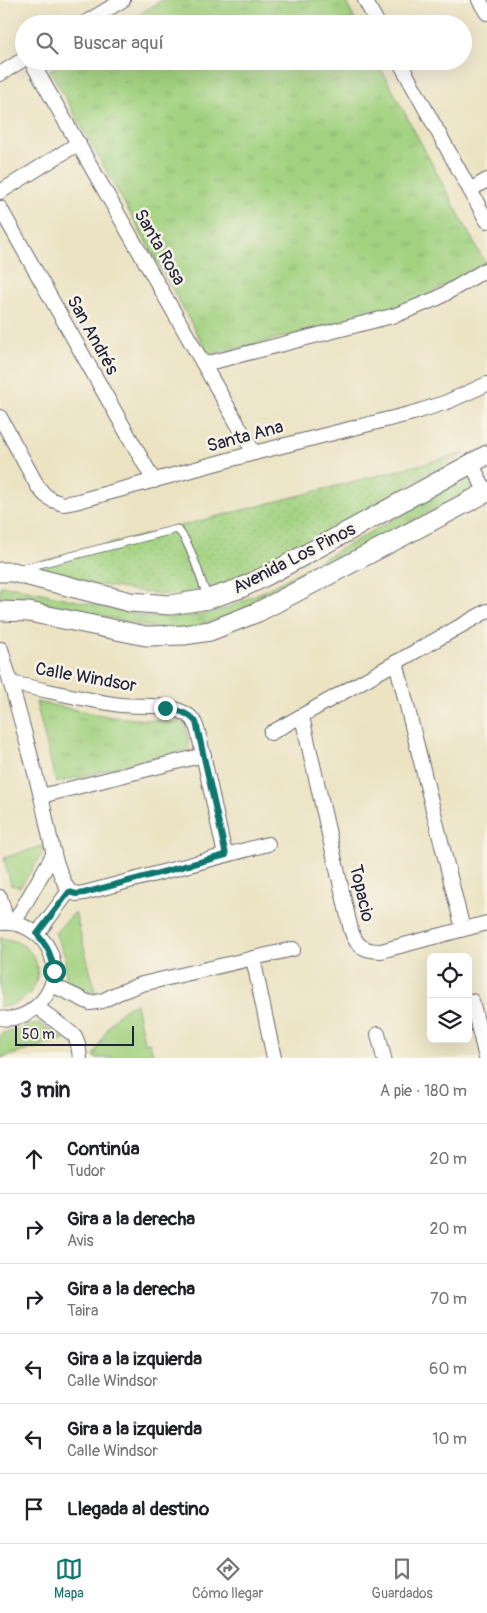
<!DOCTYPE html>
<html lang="es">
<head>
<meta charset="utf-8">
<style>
	:root { --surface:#fff; --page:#f2f2f2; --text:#202124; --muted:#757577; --line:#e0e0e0; --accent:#0f766e }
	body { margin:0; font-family:Pangolin,sans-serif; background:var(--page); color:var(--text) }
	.controls { position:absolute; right:15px; bottom:15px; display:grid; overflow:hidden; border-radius:8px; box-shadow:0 5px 20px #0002 }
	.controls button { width:45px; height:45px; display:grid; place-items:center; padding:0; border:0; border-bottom:1px solid var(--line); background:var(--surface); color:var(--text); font:25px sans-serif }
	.scale { position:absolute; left:15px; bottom:12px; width:119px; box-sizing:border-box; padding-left:5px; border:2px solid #22223b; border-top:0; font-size:14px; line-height:18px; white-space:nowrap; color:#22223b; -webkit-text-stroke:4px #f7f3e8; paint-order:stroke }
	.stop { position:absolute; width:15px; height:15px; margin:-11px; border:4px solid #0f766e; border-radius:50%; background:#fff }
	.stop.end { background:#0f766e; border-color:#fff; box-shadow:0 1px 5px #0008 }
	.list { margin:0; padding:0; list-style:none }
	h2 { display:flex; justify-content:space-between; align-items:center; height:65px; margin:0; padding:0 20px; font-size:21px }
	h2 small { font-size:16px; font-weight:400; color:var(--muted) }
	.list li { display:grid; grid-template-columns:32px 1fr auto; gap:15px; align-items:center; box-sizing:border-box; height:70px; padding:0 20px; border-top:1px solid var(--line) }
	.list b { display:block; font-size:19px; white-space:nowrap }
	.list p { margin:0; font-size:16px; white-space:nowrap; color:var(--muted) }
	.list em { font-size:16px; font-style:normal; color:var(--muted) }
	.icon { flex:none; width:28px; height:28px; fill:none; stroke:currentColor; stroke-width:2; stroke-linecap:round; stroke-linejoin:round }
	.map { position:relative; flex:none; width:487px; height:1058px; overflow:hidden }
	.search { position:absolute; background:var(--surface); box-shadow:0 5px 20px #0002; left:15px; right:15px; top:15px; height:55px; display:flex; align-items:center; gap:12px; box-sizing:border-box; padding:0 18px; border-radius:28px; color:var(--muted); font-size:19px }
	.sheet { height:485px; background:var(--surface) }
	nav { display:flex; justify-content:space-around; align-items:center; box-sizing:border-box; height:70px; border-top:1px solid var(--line); background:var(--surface); font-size:14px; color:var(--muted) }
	nav a { display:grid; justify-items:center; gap:2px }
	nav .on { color:var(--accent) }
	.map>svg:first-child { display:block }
</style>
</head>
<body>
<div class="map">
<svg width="487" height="1058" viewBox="0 0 487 1058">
	<defs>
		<pattern id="park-tufts" width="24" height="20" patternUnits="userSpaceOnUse" patternTransform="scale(1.25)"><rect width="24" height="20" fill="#a2d280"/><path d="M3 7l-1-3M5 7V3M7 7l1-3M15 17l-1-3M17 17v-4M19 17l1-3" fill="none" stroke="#8bb470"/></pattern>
		<pattern id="garden-dots" width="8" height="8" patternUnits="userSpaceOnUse" patternTransform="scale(1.25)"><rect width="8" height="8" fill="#a2d280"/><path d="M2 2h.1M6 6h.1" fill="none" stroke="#8bb470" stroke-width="1.8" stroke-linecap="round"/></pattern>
	</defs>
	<rect width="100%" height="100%" fill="#f7f3e8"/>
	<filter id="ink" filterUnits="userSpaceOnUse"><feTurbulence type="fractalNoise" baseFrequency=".02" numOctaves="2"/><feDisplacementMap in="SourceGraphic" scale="10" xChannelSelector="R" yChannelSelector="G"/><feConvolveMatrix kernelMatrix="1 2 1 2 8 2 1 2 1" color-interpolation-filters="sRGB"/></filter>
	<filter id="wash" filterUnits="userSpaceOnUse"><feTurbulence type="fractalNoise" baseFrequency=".0096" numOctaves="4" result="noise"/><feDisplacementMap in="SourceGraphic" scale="20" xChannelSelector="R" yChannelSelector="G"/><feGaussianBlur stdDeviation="1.12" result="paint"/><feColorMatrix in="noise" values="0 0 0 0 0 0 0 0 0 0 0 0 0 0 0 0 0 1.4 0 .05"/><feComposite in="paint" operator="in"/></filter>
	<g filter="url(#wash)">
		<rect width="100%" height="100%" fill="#ece3c3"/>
		<g fill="#a2d280" stroke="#627a5e">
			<path d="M 42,846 L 42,855 L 20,887 L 11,885 L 4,858 Z"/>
			<path d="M 75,912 L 96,994 L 66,981 L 65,956 L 55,933 Z"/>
			<path d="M 0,938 C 50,942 50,1002 0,1007 Z"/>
			<path d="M 136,1004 L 144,1042 L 150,1043 L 154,1058 L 95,1058 L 94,1055 C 104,1037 114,1008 136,1004 Z"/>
			<path d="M 40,1023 L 65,1040 L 0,1058 L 0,1034 Z"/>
		</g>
		<g fill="url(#park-tufts)" stroke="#627a5e">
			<path d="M 162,0 L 345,0 L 357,24 L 124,24 Z"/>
			<path d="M 63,61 L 377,61 L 485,263 L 404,308 L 209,355 L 50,70 Z"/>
			<path d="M 469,477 L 474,487 L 278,597 L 190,629 L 150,627 L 39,602 L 0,598 L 0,586 L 14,587 L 150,617 L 194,616 L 226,609 L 276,585 Z"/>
			<path d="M 36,702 L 112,717 L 186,723 L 189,749 L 56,783 Z"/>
		</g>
		<path fill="url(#garden-dots)" stroke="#627a5e" d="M 465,453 L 263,568 L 215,589 L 170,595 L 143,592 L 96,584 L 41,571 L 32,564 Z"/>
	</g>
	<g filter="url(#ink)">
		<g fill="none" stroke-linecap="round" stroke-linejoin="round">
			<defs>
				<path id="lane" d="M 20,569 L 177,529 C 190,540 201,581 208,599"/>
				<g id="street">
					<path d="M 365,0 L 378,24"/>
					<path d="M 479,0 L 487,13"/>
					<path d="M 83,24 L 123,0"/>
					<path d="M 31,61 L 254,453"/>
					<path d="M 399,61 L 487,221"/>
					<path d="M 0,74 L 24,59"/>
					<path d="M 470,190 L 487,180"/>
					<path d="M 0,192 L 79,143"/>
					<path d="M 0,208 L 154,481"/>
					<path d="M 205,364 L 396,315 L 438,298 L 487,269"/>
					<path d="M 0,417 L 38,487 L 45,495 L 52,500 L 63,504 L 75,502 L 254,453 L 413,413 L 447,402 L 487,384"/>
					<path d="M 471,463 L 487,494"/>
					<path d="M 1,649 C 15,698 29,747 41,797 C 49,828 52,863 69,891"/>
					<path d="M 396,662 L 463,929"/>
					<path d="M 10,683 C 47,690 84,700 121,705 C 140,707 164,703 182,712 C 194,717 196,724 199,736 L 225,855"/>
					<path d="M 302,717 L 351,930 C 356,946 364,951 381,951 L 487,923"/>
					<path d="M 271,733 L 487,611"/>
					<path d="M 41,796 L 204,755"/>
					<path d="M 69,891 L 76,894 L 84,893 L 268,844"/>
					<path d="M 0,897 L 7,922"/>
					<path d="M 0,923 C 28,920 53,941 54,970 C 54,997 27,1023 0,1018"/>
					<path d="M 14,923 L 54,853"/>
					<path d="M 37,934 L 69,891"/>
					<path d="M 253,958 L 274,1058"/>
					<path d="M 52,985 L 90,1003 L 102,1001 L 118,993 L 142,984 L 293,949"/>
					<path d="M 472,1001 L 486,1058"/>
					<path d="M 37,1007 L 75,1036 L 78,1044 L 80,1058"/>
					<path d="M 378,1034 L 384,1058"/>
				</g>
				<g id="secondary">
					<path d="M 0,572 L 13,572 L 130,602 L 170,605 L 208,599 L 241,588 L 268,575 L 487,455"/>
					<path d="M 0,611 L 29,612 L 146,636 L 184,635 L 210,631 L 258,612 L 487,492"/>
				</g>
			</defs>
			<use href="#lane" stroke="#69666b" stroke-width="9"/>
			<use href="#street" stroke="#69666b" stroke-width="16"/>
			<use href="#secondary" stroke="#69666b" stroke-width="21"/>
			<use href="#lane" stroke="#fff" stroke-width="7"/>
			<use href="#street" stroke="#fff" stroke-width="14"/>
			<use href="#secondary" stroke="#fff" stroke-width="19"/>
		</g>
	</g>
	<g fill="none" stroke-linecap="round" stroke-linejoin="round" filter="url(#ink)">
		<path stroke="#0f766e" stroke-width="6" d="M 54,971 C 52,955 47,946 37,934 L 69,892 L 76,894 L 84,893 L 226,855 L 196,722 C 187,712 178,710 165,708"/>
	</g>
	<g text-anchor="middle" stroke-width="5" stroke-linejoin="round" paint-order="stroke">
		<g font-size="18" fill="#22223b" stroke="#f7f3e8">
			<text transform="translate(160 247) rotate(60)" y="6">Santa Rosa</text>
			<text transform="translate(93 335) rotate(61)" y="6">San Andrés</text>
			<text transform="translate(245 436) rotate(-15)" y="6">Santa Ana</text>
			<text transform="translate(294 558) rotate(-27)" y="6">Avenida Los Pinos</text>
			<text transform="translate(86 677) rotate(10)" y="6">Calle Windsor</text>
			<text transform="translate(362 893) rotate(77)" y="6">Topacio</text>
		</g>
	</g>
</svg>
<div class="controls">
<button><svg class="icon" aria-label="locate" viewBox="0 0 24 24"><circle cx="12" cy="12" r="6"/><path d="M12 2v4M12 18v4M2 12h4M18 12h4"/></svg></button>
<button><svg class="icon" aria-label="layers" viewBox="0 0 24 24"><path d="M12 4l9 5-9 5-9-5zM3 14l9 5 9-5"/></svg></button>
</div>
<div class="scale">50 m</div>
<div class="stop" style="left:54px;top:971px"></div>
<div class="stop end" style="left:165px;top:708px"></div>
<div class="search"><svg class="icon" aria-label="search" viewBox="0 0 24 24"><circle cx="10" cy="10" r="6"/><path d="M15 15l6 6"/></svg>Buscar aquí</div>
</div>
<section class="sheet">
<h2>3 min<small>A pie · 180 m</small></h2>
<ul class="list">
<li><svg class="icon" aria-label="ahead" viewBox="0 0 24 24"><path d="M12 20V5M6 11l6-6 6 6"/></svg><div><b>Continúa</b><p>Tudor</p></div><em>20 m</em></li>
<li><svg class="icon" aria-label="right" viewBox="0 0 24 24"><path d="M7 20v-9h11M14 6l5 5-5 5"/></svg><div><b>Gira a la derecha</b><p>Avis</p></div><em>20 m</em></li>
<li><svg class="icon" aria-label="right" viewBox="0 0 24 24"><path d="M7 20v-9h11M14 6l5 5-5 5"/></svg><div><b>Gira a la derecha</b><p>Taira</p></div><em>70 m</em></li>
<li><svg class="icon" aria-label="left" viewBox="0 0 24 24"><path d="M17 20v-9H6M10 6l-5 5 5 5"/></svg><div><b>Gira a la izquierda</b><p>Calle Windsor</p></div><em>60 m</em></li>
<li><svg class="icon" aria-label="left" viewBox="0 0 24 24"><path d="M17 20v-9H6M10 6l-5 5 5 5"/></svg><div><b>Gira a la izquierda</b><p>Calle Windsor</p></div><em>10 m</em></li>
<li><svg class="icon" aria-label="arrive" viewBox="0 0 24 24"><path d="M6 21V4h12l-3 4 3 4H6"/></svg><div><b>Llegada al destino</b></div></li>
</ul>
</section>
<nav>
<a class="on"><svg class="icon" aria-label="map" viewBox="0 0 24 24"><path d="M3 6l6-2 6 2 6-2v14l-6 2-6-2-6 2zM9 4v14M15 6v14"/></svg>Mapa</a>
<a><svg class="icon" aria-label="directions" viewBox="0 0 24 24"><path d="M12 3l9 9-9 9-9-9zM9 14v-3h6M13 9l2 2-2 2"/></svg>Cómo llegar</a>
<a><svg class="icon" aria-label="saved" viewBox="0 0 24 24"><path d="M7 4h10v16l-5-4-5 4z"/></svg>Guardados</a>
</nav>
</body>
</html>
